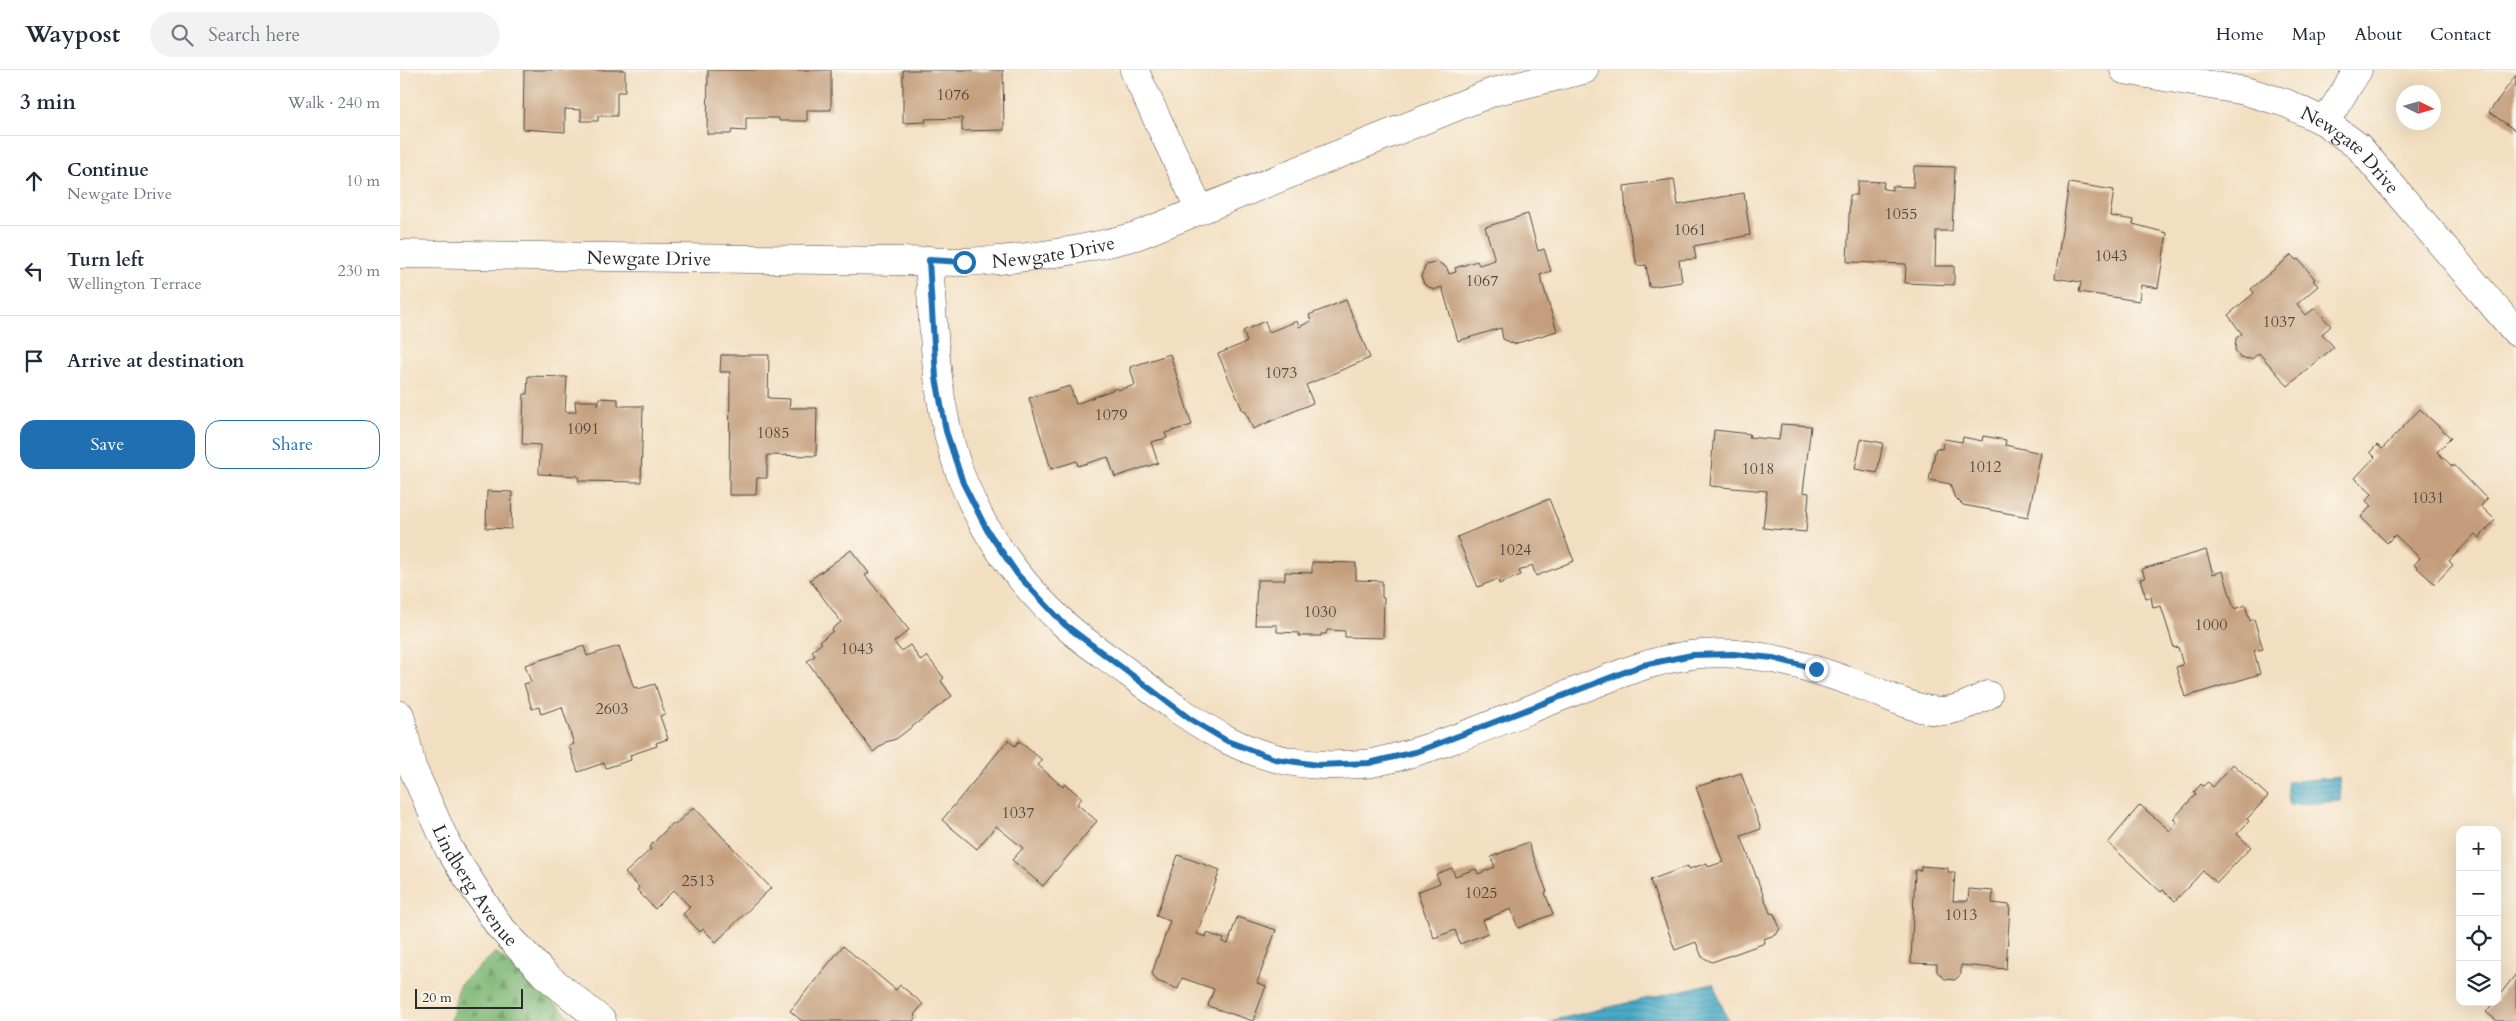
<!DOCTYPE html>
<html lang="en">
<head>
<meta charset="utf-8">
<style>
	:root { --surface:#fff; --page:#f2f2f3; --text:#1f2937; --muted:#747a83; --line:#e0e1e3; --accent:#1f6fb2 }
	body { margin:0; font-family:Cardo,serif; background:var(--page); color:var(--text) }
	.controls { position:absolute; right:15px; bottom:15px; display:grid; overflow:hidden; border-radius:10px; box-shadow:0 5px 20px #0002 }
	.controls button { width:45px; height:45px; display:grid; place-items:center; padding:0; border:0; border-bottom:1px solid var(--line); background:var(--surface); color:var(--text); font:25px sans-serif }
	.compass { position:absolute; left:1996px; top:15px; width:45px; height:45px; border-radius:50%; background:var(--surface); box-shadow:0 5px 20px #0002; rotate:95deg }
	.scale { position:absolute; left:15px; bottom:12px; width:108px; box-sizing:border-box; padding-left:5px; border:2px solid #2b2b2b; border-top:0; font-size:14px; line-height:18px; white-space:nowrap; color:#2b2b2b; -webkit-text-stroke:4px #fbf7ec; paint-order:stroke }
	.stop { position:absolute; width:15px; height:15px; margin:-11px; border:4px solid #1f6fb2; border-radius:50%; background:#fff }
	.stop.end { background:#1f6fb2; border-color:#fff; box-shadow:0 1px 5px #0008 }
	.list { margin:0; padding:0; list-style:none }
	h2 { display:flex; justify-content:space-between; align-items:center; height:65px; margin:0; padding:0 20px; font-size:21px }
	h2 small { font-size:16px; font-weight:400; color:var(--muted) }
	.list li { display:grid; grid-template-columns:32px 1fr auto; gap:15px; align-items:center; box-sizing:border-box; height:90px; padding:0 20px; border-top:1px solid var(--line) }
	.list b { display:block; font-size:19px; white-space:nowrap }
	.list p { margin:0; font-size:16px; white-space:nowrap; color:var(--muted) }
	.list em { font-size:16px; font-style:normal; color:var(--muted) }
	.actions { display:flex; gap:10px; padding:15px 20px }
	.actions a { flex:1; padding:11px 0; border:1px solid var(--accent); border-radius:15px; text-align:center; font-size:18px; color:var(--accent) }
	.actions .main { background:var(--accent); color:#fff }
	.icon { flex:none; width:28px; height:28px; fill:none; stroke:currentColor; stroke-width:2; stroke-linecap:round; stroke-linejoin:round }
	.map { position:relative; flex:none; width:2116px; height:951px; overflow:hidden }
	header { display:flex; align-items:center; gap:30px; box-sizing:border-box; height:70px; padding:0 25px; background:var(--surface); border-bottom:1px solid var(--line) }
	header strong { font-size:24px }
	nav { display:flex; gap:28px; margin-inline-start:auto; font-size:18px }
	.search { width:350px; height:45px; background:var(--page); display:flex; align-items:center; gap:12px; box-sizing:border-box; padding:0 18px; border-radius:28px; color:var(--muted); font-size:19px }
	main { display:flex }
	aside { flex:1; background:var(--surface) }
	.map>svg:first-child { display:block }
</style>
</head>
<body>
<header>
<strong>Waypost</strong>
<div class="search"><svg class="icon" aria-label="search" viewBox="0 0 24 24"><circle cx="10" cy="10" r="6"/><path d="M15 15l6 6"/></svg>Search here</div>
<nav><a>Home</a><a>Map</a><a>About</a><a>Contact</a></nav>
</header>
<main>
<aside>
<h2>3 min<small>Walk · 240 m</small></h2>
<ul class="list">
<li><svg class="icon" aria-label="ahead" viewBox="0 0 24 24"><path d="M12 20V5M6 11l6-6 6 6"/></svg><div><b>Continue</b><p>Newgate Drive</p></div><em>10 m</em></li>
<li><svg class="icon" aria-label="left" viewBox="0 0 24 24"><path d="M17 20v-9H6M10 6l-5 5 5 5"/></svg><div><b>Turn left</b><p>Wellington Terrace</p></div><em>230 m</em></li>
<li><svg class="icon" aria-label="arrive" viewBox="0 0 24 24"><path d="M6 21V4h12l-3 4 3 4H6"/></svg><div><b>Arrive at destination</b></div></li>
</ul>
<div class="actions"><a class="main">Save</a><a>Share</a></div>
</aside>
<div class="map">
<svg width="2116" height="951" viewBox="0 0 2116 951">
	<defs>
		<pattern id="forest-firs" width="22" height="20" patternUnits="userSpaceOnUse" patternTransform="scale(1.25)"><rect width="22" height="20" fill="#7bb573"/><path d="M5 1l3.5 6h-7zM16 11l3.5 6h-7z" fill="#65935f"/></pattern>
		<pattern id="water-rules" width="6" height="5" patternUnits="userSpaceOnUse" patternTransform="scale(1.25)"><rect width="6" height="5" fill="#4aaac9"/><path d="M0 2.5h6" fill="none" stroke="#3e8ba3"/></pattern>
	</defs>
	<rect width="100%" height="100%" fill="#fbf7ec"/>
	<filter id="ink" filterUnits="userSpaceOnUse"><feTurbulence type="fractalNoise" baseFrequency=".02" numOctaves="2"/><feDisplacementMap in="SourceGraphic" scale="10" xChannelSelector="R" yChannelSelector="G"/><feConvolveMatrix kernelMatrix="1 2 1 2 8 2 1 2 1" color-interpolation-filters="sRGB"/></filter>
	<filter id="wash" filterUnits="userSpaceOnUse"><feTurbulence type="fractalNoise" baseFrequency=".0096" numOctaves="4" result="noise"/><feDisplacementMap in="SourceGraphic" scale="20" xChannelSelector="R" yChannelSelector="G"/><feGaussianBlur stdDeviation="1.12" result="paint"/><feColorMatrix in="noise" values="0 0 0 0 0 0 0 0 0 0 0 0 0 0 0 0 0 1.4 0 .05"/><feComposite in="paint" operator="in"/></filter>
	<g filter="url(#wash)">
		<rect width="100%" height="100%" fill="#f2dec0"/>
		<path fill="url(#forest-firs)" stroke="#53704f" d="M 96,882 L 106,891 L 175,951 L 51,951 L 59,915 Z"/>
		<g fill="url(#water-rules)" stroke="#3a6a7a">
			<path d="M 1939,707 L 1941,731 L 1889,735 L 1887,712 Z"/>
			<path d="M 1313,913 L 1328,951 L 1150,951 Z"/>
		</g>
		<g id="blocks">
			<g fill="#c49e7c">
				<path d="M 124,0 L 225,0 L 225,22 L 217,22 L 217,46 L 198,46 L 198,51 L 181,51 L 181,40 L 165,39 L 165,62 L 123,59 Z"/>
				<path d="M 308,0 L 431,0 L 431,40 L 407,40 L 407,51 L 379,51 L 379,48 L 346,48 L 346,61 L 332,60 L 331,64 L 307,64 Z"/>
				<path d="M 503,0 L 603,0 L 604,60 L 562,61 L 562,48 L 525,49 L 526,52 L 503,53 Z"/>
				<path d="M 2116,5 L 2116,61 L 2089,42 Z"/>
				<path d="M 1514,96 L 1555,97 L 1552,161 L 1536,161 L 1535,196 L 1554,196 L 1554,215 L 1505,213 L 1506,194 L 1447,192 L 1450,125 L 1457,125 L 1458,111 L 1484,112 L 1483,119 L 1492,120 L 1492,116 L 1513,117 Z"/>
				<path d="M 1274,109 L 1278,135 L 1344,123 L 1350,165 L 1294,176 L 1296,189 L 1279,190 L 1282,212 L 1249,217 L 1246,195 L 1237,196 L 1226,143 L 1224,116 Z"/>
				<path d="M 1669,113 L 1714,120 L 1710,146 L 1734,150 L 1733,154 L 1767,163 L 1758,218 L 1741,215 L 1739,231 L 1679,222 L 1681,212 L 1655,208 Z"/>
				<path d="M 1128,144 L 1138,181 L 1144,179 L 1151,201 L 1140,205 L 1157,261 L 1114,274 L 1103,269 L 1101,258 L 1058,271 L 1042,217 L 1034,220 L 1024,214 L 1021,206 L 1026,195 L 1038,192 L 1047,198 L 1049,204 L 1056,202 L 1055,198 L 1077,191 L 1079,195 L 1095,190 L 1085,157 Z"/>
				<path d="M 1891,185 L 1896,190 L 1898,189 L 1915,209 L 1913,210 L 1918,216 L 1897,234 L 1906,245 L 1915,238 L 1931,256 L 1922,264 L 1934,277 L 1888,316 L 1859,283 L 1852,289 L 1840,288 L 1835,280 L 1836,268 L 1842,264 L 1828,245 L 1854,223 L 1851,219 Z"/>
				<path d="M 946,230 L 970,288 L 906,315 L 913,333 L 853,359 L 845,340 L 843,341 L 818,284 L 847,272 L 843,261 L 865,251 L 869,262 L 897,251 L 899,257 L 911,251 L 909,245 Z"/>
				<path d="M 770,284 L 792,355 L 765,363 L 767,368 L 751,372 L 758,393 L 715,407 L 708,387 L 678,396 L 677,391 L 651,399 L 629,328 L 670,316 L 676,334 L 717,318 L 718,320 L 735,315 L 730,297 Z"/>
				<path d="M 321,285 L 369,285 L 368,328 L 390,329 L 389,338 L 417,338 L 416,386 L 367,385 L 367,408 L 357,408 L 356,425 L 329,425 L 330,302 L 320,302 Z"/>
				<path d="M 128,306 L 167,307 L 165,342 L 176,342 L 175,331 L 197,331 L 197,335 L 199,335 L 199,328 L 218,329 L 218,336 L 243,336 L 241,412 L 179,411 L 178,406 L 139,404 L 140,375 L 122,374 L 124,324 L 127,324 Z"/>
				<path d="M 2020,339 L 2051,368 L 2037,382 L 2053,397 L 2054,395 L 2087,429 L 2081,436 L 2095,450 L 2079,468 L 2075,464 L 2049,491 L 2053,495 L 2035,514 L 2014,495 L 2020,488 L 1995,465 L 1987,473 L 1961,447 L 1971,436 L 1966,431 L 1972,424 L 1955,408 L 1975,387 L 1970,382 L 1977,375 L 1982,379 Z"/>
				<path d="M 1381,354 L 1411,356 L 1403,422 L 1409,423 L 1406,462 L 1363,458 L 1367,421 L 1310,416 L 1314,360 L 1350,364 L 1349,367 L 1379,370 Z"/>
				<path d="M 1583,366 L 1606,370 L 1605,375 L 1641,383 L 1628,447 L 1563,435 L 1554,426 L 1550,414 L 1529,410 L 1536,378 L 1542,379 L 1544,369 L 1562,372 L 1563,367 L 1582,371 Z"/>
				<path d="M 1461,369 L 1483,373 L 1477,403 L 1455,399 Z"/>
				<path d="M 87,421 L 112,422 L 111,459 L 86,458 Z"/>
				<path d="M 1149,429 L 1174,491 L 1136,506 L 1132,495 L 1119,501 L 1121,505 L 1099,514 L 1098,509 L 1078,517 L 1057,467 Z"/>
				<path d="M 451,480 L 469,503 L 465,505 L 509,560 L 494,572 L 501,581 L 510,575 L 521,591 L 527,586 L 544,608 L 541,611 L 552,626 L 496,669 L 486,672 L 473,682 L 407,591 L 415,586 L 412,581 L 422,573 L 420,571 L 433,561 L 432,559 L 441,552 L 410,510 Z"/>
				<path d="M 1806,480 L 1813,504 L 1823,501 L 1834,539 L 1845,535 L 1850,551 L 1854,549 L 1863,579 L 1854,581 L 1860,604 L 1785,627 L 1776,597 L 1783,595 L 1778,577 L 1774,578 L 1761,536 L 1753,538 L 1751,527 L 1746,528 L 1740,509 L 1745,508 L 1742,499 Z"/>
				<path d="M 912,492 L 956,493 L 956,510 L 982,511 L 982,528 L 984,528 L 983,568 L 945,567 L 945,561 L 927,560 L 926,564 L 921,564 L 921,566 L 899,566 L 899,563 L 877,562 L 877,555 L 855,555 L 857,510 L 885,510 L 885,502 L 912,503 Z"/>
				<path d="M 184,576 L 187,586 L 219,576 L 234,618 L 238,617 L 238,619 L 255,614 L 265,644 L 260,646 L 268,669 L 256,673 L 257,676 L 230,685 L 231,690 L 206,698 L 204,693 L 178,702 L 169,676 L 174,674 L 162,637 L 141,644 L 139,637 L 132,639 L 124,614 L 131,612 L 125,595 Z"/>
				<path d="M 608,670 L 615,676 L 619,671 L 642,690 L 638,695 L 663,717 L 665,714 L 682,728 L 677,734 L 697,751 L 643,816 L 612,790 L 623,778 L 596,756 L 577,779 L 542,750 Z"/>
				<path d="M 1833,694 L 1868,726 L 1847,749 L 1849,751 L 1837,764 L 1851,777 L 1817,813 L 1803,801 L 1775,831 L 1763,820 L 1761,822 L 1708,773 L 1740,735 L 1770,761 L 1777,752 L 1773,749 L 1796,724 L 1794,722 L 1801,714 L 1803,716 L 1808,712 L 1813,717 Z"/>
				<path d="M 1341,703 L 1361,759 L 1341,766 L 1370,843 L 1374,844 L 1380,858 L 1377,864 L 1364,869 L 1365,873 L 1312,892 L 1302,887 L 1296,872 L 1275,880 L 1250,810 L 1288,796 L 1289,799 L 1307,793 L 1308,797 L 1323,792 L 1296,717 Z"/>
				<path d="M 294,737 L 371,818 L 316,872 L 303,859 L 300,862 L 283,844 L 290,837 L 274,820 L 255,839 L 237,820 L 239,817 L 225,803 L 251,779 L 249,777 L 273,753 L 275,755 Z"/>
				<path d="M 1128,772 L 1147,822 L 1145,823 L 1153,844 L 1118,858 L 1111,839 L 1083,850 L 1088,863 L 1060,874 L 1055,860 L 1034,868 L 1017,822 L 1040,813 L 1036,804 L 1052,798 L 1055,806 L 1076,799 L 1078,804 L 1095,797 L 1091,787 Z"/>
				<path d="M 778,785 L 820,800 L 797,864 L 806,867 L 807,863 L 824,869 L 822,872 L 828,874 L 837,847 L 876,860 L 857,913 L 866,916 L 853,951 L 808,936 L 814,919 L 782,908 L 778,919 L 757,911 L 752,903 L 770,851 L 756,846 Z"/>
				<path d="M 1521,796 L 1548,798 L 1548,802 L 1555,802 L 1553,831 L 1568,831 L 1569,819 L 1593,821 L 1592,833 L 1610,835 L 1606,899 L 1561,895 L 1561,904 L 1555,910 L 1545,909 L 1537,902 L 1537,894 L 1511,893 L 1515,800 L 1521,800 Z"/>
				<path d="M 443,876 L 496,920 L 500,915 L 523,934 L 514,945 L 516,947 L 513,951 L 402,951 L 390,941 Z"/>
				<path d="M 2116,904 L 2116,951 L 2097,951 L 2086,942 L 2094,932 L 2097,932 L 2097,928 Z"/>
			</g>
		</g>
	</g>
	<g filter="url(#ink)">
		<use href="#blocks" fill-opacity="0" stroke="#494641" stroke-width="1"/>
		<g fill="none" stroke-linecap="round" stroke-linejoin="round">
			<defs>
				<g id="minor">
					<path d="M 734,0 L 800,140"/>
					<path id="s1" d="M 1724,0 L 1845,21 L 1886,33 L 1925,52 L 1959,77 L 2116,262"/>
					<path d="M 1925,52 L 1958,0"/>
					<path id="s2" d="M 0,184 L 564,192 C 624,190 677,182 736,166 L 1093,22 L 1184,0"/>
					<path d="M 529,190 C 534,265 535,340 563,411 C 584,465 621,514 663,553 C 683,572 708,587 730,604 C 795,653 852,698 937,695 C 949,694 961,695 972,693 C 1041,679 1117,643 1184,618 C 1219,604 1253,590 1291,585 C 1353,577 1411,597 1468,618 C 1491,627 1517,641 1542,641 C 1559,640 1573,632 1588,625"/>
				</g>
				<g id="tertiary">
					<path id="s3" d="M 0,645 L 12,697 L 49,779 L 99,856 L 144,904 L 202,951"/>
				</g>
			</defs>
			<use href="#minor" stroke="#494641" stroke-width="29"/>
			<use href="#tertiary" stroke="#494641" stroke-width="29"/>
			<use href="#minor" stroke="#fff" stroke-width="28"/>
			<use href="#tertiary" stroke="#fff" stroke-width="28"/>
		</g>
	</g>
	<g fill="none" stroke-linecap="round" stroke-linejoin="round" filter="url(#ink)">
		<path stroke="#1f6fb2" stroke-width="6" d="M 564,192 L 529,190 L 536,308 L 546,361 L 563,413 L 587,460 L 618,505 L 664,554 L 790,649 L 827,671 L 875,689 L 918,695 L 969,693 L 1019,681 L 1243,595 L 1292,585 L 1333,584 L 1373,588 L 1416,599"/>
	</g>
	<g text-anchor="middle" stroke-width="5" stroke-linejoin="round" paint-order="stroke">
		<g font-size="16" fill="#51483f">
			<text x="553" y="30">1076</text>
			<text x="1501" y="149">1055</text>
			<text x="1290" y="165">1061</text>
			<text x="1711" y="191">1043</text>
			<text x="1082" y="216">1067</text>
			<text x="1879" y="257">1037</text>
			<text x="881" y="308">1073</text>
			<text x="711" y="350">1079</text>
			<text x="183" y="364">1091</text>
			<text x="373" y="368">1085</text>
			<text x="1585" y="402">1012</text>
			<text x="1358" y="404">1018</text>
			<text x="2028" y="433">1031</text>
			<text x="1115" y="485">1024</text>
			<text x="920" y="547">1030</text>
			<text x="1811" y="560">1000</text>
			<text x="457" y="584">1043</text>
			<text x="212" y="644">2603</text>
			<text x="618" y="748">1037</text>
			<text x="298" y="816">2513</text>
			<text x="1081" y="828">1025</text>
			<text x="1561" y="850">1013</text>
		</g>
		<g font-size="19" fill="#2b2b2b" stroke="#fbf7ec">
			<text dy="7" stroke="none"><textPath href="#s1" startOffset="246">Newgate Drive</textPath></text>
			<text dy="7" stroke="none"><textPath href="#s2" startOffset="654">Newgate Drive</textPath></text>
			<text dy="7" stroke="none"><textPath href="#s2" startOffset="249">Newgate Drive</textPath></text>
			<text dy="7" stroke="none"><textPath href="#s3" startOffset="188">Lindberg Avenue</textPath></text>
		</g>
	</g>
</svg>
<div class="controls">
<button>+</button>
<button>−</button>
<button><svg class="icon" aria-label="locate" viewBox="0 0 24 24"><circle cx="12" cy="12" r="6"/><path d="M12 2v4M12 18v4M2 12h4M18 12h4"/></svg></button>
<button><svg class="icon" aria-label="layers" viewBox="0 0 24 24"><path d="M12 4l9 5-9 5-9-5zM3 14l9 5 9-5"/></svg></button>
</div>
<svg class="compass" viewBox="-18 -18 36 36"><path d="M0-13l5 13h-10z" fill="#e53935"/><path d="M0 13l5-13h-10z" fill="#747a83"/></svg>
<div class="scale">20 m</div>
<div class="stop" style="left:564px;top:192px"></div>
<div class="stop end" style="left:1416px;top:599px"></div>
</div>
</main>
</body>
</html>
